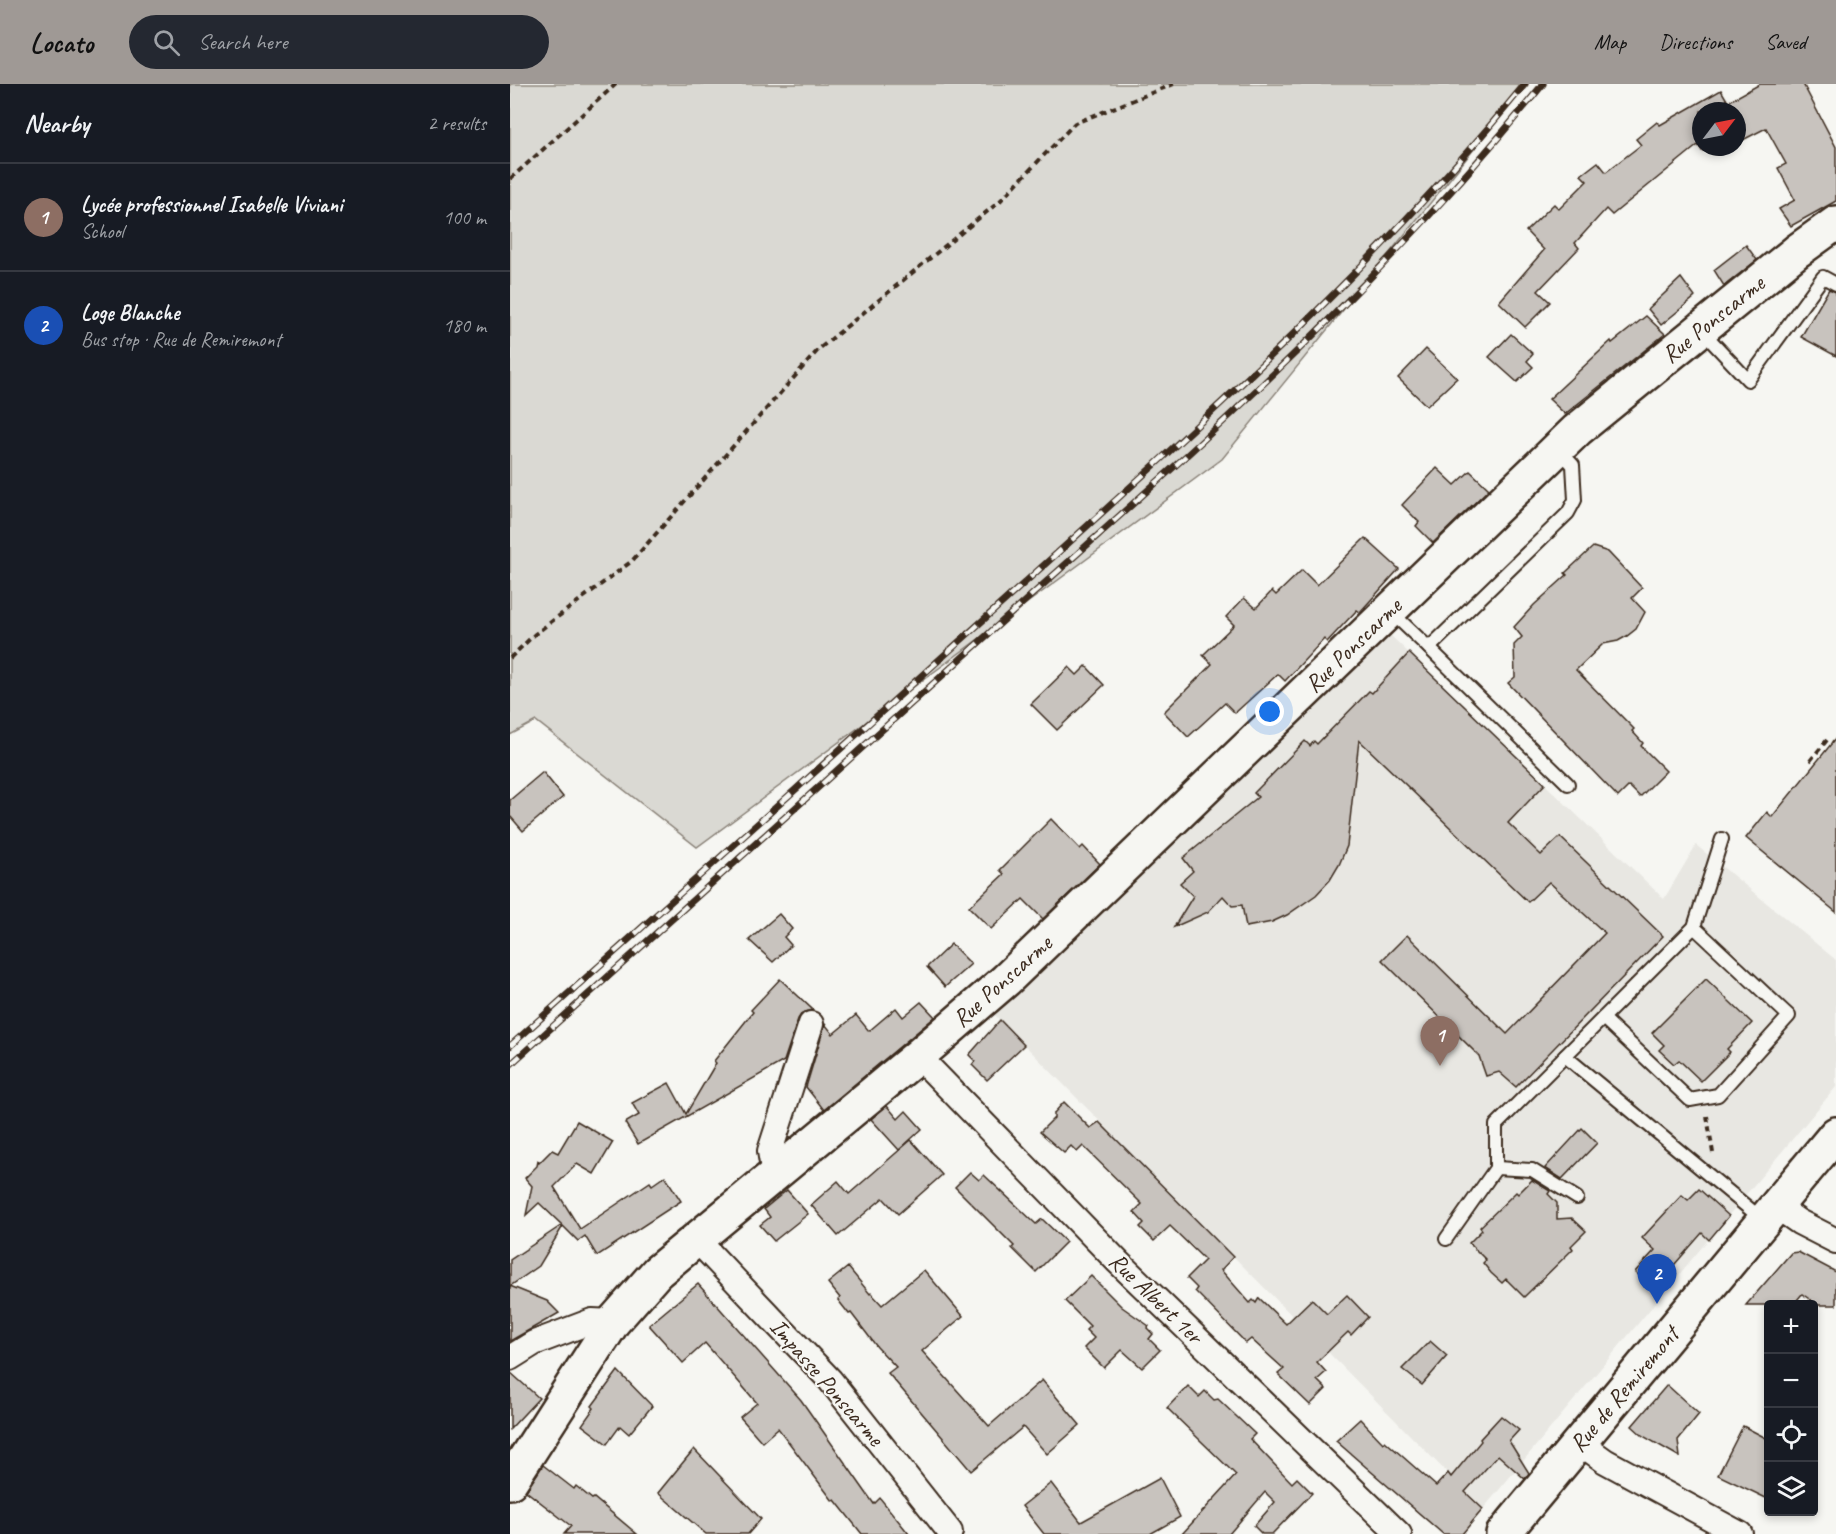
<!DOCTYPE html>
<html lang="en">
<head>
<meta charset="utf-8">
<style>
	:root { --surface:#171b24; --page:#242831; --text:#f1f3f6; --muted:#9ea1a6; --line:#363941; --accent:#9f9995 }
	body { margin:0; font-family:Caveat,sans-serif; background:var(--page); color:var(--text) }
	.controls { position:absolute; right:18px; bottom:18px; display:grid; overflow:hidden; border-radius:6px; box-shadow:0 3px 9px #0003 }
	.controls button { width:54px; height:54px; display:grid; place-items:center; padding:0; border:0; border-bottom:2px solid var(--line); background:var(--surface); color:var(--text); font:30px sans-serif }
	.compass { position:absolute; left:1182px; top:18px; width:54px; height:54px; border-radius:50%; background:var(--surface); box-shadow:0 3px 9px #0003; rotate:58deg }
	.you { position:absolute; left:760px; top:628px; width:21px; height:21px; margin:-15px; border:4px solid #fff; border-radius:50%; background:#1a73e8; box-shadow:0 0 0 9px #1a73e833 }
	.badge { display:grid; place-items:center; width:39px; height:39px; border-radius:50%; background:var(--accent); color:#fff; font-size:20px; font-weight:700 }
	.pin { position:absolute; translate:-50% -50px; filter:drop-shadow(0 2px 3px #0008) }
	.pin::after { content:''; position:absolute; top:32px; width:21px; height:18px; background:inherit; clip-path:polygon(0 0,100% 0,50% 100%) }
	.list { margin:0; padding:0; list-style:none }
	h2 { display:flex; justify-content:space-between; align-items:center; height:78px; margin:0; padding:0 24px; font-size:26px }
	h2 small { font-size:20px; font-weight:400; color:var(--muted) }
	.list li { display:grid; grid-template-columns:39px 1fr auto; gap:18px; align-items:center; box-sizing:border-box; height:108px; padding:0 24px; border-top:2px solid var(--line) }
	.list b { display:block; font-size:22px; white-space:nowrap }
	.list p { margin:0; font-size:20px; white-space:nowrap; color:var(--muted) }
	.list em { font-size:20px; font-style:normal; color:var(--muted) }
	.icon { flex:none; width:33px; height:33px; fill:none; stroke:currentColor; stroke-width:2; stroke-linecap:round; stroke-linejoin:round }
	.map { position:relative; flex:none; width:1326px; height:1450px; overflow:hidden }
	header { display:flex; align-items:center; gap:36px; box-sizing:border-box; height:84px; padding:0 30px; background:var(--accent); color:#111 }
	header strong { font-size:28px }
	nav { display:flex; gap:33px; margin-inline-start:auto; font-size:21px }
	.search { width:420px; height:54px; background:var(--page); display:flex; align-items:center; gap:15px; box-sizing:border-box; padding:0 21px; border-radius:33px; color:var(--muted); font-size:22px }
	main { display:flex }
	aside { flex:1; background:var(--surface) }
	.map>svg:first-child { display:block }
</style>
</head>
<body>
<header>
<strong>Locato</strong>
<div class="search"><svg class="icon" aria-label="search" viewBox="0 0 24 24"><circle cx="10" cy="10" r="6"/><path d="M15 15l6 6"/></svg>Search here</div>
<nav><a>Map</a><a>Directions</a><a>Saved</a></nav>
</header>
<main>
<aside>
<h2>Nearby<small>2 results</small></h2>
<ul class="list">
<li><span class="badge" style="background:#8d6e63">1</span><div><b>Lycée professionnel Isabelle Viviani</b><p>School</p></div><em>100 m</em></li>
<li><span class="badge" style="background:#1a4fb4">2</span><div><b>Loge Blanche</b><p>Bus stop · Rue de Remiremont</p></div><em>180 m</em></li>
</ul>
</aside>
<div class="map">
<svg width="1326" height="1450" viewBox="0 0 1326 1450">
	<rect width="100%" height="100%" fill="#f6f6f2"/>
	<filter id="ink" filterUnits="userSpaceOnUse"><feTurbulence type="fractalNoise" baseFrequency=".0167" numOctaves="2"/><feDisplacementMap in="SourceGraphic" scale="12" xChannelSelector="R" yChannelSelector="G"/><feConvolveMatrix kernelMatrix="1 2 1 2 8 2 1 2 1" color-interpolation-filters="sRGB"/></filter>
	<g filter="url(#ink)">
		<path fill="#e8e7e2" d="M 877,548 L 1154,815 L 1186,761 L 1326,876 L 1326,1003 L 973,1425 L 484,930 Z"/>
		<path fill="#dad9d3" stroke="#8a8278" stroke-width="1.5" d="M 0,0 L 1017,0 L 712,375 L 187,763 L 26,637 L 0,651 Z"/>
		<g fill="#c8c3be" stroke="#3b2a1e" stroke-width="1.5">
			<path d="M 1250,0 L 1293,0 L 1326,63 L 1326,117 L 1281,142 L 1269,125 L 1285,116 L 1268,84 L 1276,80 L 1256,44 L 1227,59 L 1227,27 L 1191,27 L 1191,63 L 1199,63 L 1192,67 L 1188,61 L 1102,131 L 1096,125 L 1065,159 L 1069,164 L 1028,207 L 1040,218 L 1015,243 L 989,218 L 1034,166 L 1016,147 L 1044,120 L 1049,125 L 1077,97 L 1071,91 L 1088,78 L 1096,88 L 1131,61 L 1126,55 L 1147,38 L 1150,41 L 1211,6 L 1218,18 Z"/>
			<path d="M 1236,161 L 1247,176 L 1214,202 L 1204,186 Z"/>
			<path d="M 1171,194 L 1185,213 L 1151,241 L 1138,225 Z"/>
			<path d="M 1319,205 L 1326,208 L 1326,272 L 1291,253 Z"/>
			<path d="M 1136,232 L 1155,250 L 1055,330 L 1039,315 L 1101,257 L 1102,259 Z"/>
			<path d="M 1001,250 L 1023,270 L 1017,277 L 1023,283 L 1007,298 L 979,273 Z"/>
			<path d="M 916,265 L 947,294 L 917,322 L 888,294 Z"/>
			<path d="M 927,384 L 945,401 L 960,387 L 979,405 L 923,459 L 906,442 L 909,438 L 892,421 Z"/>
			<path d="M 855,454 L 889,485 L 850,528 L 847,526 L 817,558 L 814,555 L 775,597 L 768,590 L 725,629 L 715,619 L 678,653 L 654,628 L 702,580 L 693,571 L 724,541 L 716,533 L 734,514 L 746,524 L 762,507 L 766,511 L 792,486 L 807,501 Z"/>
			<path d="M 1083,463 L 1098,468 L 1132,504 L 1122,514 L 1135,528 L 1126,545 L 1117,552 L 1108,557 L 1093,560 L 1066,586 L 1124,645 L 1122,647 L 1133,659 L 1131,662 L 1156,687 L 1130,713 L 1119,702 L 1108,713 L 998,599 L 1005,593 L 1004,561 L 1012,553 L 1004,543 L 1024,521 L 1057,491 L 1055,489 Z"/>
			<path d="M 899,569 L 1035,700 L 998,739 L 1031,771 L 1050,753 L 1153,852 L 1006,1003 L 989,988 L 976,992 L 969,972 L 872,876 L 897,851 L 997,950 L 1095,849 L 1039,798 L 1018,818 L 849,656 L 837,762 L 829,781 L 820,796 L 806,811 L 777,831 L 762,838 L 736,843 L 732,821 L 722,822 L 713,812 L 698,828 L 664,843 L 683,812 L 670,799 L 683,787 L 673,774 L 748,713 L 744,709 L 795,657 L 800,662 L 804,657 L 807,660 L 859,607 L 862,609 Z"/>
			<path d="M 576,582 L 594,601 L 547,646 L 521,620 L 559,583 L 567,591 Z"/>
			<path d="M 1326,654 L 1326,828 L 1236,754 L 1257,728 L 1262,733 Z"/>
			<path d="M 33,688 L 53,713 L 13,747 L 0,732 L 0,716 Z"/>
			<path d="M 541,735 L 570,765 L 573,762 L 590,780 L 533,835 L 513,815 L 481,845 L 459,823 L 494,790 L 490,786 Z"/>
			<path d="M 269,830 L 282,845 L 274,853 L 281,861 L 263,878 L 239,856 Z"/>
			<path d="M 441,860 L 461,880 L 435,903 L 417,883 Z"/>
			<path d="M 270,895 L 303,926 L 292,929 L 288,935 L 274,977 L 128,1060 L 115,1039 L 129,1031 L 122,1019 L 159,999 L 176,1030 L 206,979 L 204,977 L 243,928 L 241,926 Z"/>
			<path d="M 1196,895 L 1242,939 L 1217,965 L 1220,968 L 1191,997 L 1169,976 L 1164,980 L 1149,966 L 1154,961 L 1142,949 Z"/>
			<path d="M 411,918 L 425,933 L 314,1026 L 296,1003 L 315,940 L 323,950 L 346,931 L 359,947 L 386,924 L 393,933 Z"/>
			<path d="M 490,936 L 514,961 L 477,996 L 462,981 L 465,977 L 459,971 Z"/>
			<path d="M 554,1018 L 580,1044 L 589,1038 L 723,1173 L 711,1186 L 740,1219 L 743,1216 L 746,1219 L 749,1214 L 776,1240 L 802,1215 L 817,1230 L 837,1211 L 858,1233 L 841,1251 L 838,1248 L 807,1278 L 816,1288 L 807,1296 L 816,1305 L 800,1321 L 768,1290 L 774,1285 L 741,1255 L 736,1259 L 685,1207 L 687,1204 L 677,1194 L 695,1176 L 660,1142 L 644,1157 L 630,1143 L 634,1139 L 624,1128 L 632,1120 L 573,1062 L 567,1068 L 561,1062 L 554,1069 L 530,1048 L 544,1034 L 544,1029 Z"/>
			<path d="M 377,1022 L 388,1035 L 396,1027 L 412,1045 L 389,1066 L 361,1035 Z"/>
			<path d="M 67,1037 L 103,1058 L 84,1090 L 67,1080 L 44,1103 L 70,1145 L 140,1098 L 142,1101 L 155,1092 L 171,1117 L 87,1172 L 75,1152 L 68,1157 L 53,1142 L 29,1182 L 0,1202 L 0,1176 L 52,1141 L 29,1119 L 16,1131 L 22,1102 L 15,1094 L 27,1082 L 28,1077 L 29,1079 L 42,1066 L 48,1069 Z"/>
			<path d="M 1072,1044 L 1087,1059 L 1052,1095 L 1035,1084 Z"/>
			<path d="M 401,1056 L 432,1091 L 388,1130 L 373,1114 L 328,1152 L 301,1121 L 328,1097 L 339,1110 Z"/>
			<path d="M 460,1088 L 469,1096 L 474,1091 L 526,1140 L 532,1135 L 556,1158 L 526,1188 L 502,1164 L 504,1162 L 445,1103 Z"/>
			<path d="M 1022,1096 L 1040,1107 L 1038,1110 L 1047,1119 L 1047,1135 L 1062,1134 L 1076,1147 L 1061,1162 L 1063,1165 L 1014,1213 L 996,1195 L 992,1199 L 981,1189 L 973,1179 L 976,1176 L 959,1159 L 972,1146 L 970,1143 L 1006,1108 L 1008,1110 Z"/>
			<path d="M 1189,1105 L 1219,1132 L 1199,1156 L 1192,1149 L 1144,1204 L 1125,1188 L 1145,1166 L 1132,1154 L 1172,1111 L 1178,1116 Z"/>
			<path d="M 277,1106 L 298,1130 L 264,1157 L 250,1141 L 260,1133 L 254,1125 Z"/>
			<path d="M 1288,1168 L 1326,1188 L 1326,1221 L 1308,1221 L 1292,1210 L 1283,1221 L 1236,1221 L 1281,1169 Z"/>
			<path d="M 338,1183 L 360,1210 L 361,1209 L 372,1221 L 414,1186 L 453,1232 L 412,1267 L 479,1342 L 532,1296 L 570,1341 L 537,1370 L 513,1343 L 461,1387 L 378,1289 L 386,1283 L 367,1263 L 341,1229 L 339,1230 L 328,1216 L 330,1214 L 318,1199 Z"/>
			<path d="M 581,1192 L 612,1223 L 639,1242 L 637,1244 L 643,1250 L 639,1255 L 650,1266 L 632,1284 L 612,1266 L 594,1284 L 574,1264 L 584,1254 L 576,1246 L 580,1242 L 555,1217 Z"/>
			<path d="M 188,1200 L 291,1316 L 364,1420 L 370,1414 L 399,1450 L 352,1450 L 325,1416 L 323,1417 L 268,1344 L 252,1358 L 230,1333 L 247,1319 L 195,1259 L 173,1279 L 139,1241 Z"/>
			<path d="M 0,1202 L 37,1217 L 49,1229 L 0,1257 Z"/>
			<path d="M 920,1257 L 937,1272 L 912,1301 L 892,1285 Z"/>
			<path d="M 108,1287 L 142,1322 L 119,1350 L 110,1342 L 97,1360 L 72,1341 L 84,1324 L 82,1322 Z"/>
			<path d="M 0,1288 L 29,1314 L 0,1345 Z"/>
			<path d="M 1157,1301 L 1189,1330 L 1168,1356 L 1170,1373 L 1133,1352 L 1122,1342 Z"/>
			<path d="M 678,1302 L 689,1313 L 695,1307 L 704,1316 L 708,1315 L 745,1350 L 740,1355 L 782,1399 L 787,1394 L 802,1409 L 762,1450 L 752,1450 L 744,1442 L 765,1418 L 755,1408 L 719,1450 L 672,1450 L 726,1391 L 657,1324 Z"/>
			<path d="M 991,1332 L 1009,1346 L 999,1357 L 1019,1389 L 1015,1395 L 988,1371 L 955,1408 L 973,1425 L 952,1450 L 933,1450 L 826,1357 L 850,1335 L 873,1359 L 875,1357 L 926,1402 L 938,1389 L 941,1393 L 971,1357 L 970,1355 Z"/>
			<path d="M 1233,1342 L 1258,1355 L 1258,1415 L 1208,1391 Z"/>
			<path d="M 184,1365 L 251,1435 L 238,1450 L 196,1450 L 148,1409 Z"/>
			<path d="M 33,1381 L 64,1405 L 66,1402 L 82,1415 L 84,1414 L 127,1450 L 54,1450 L 61,1442 L 16,1407 Z"/>
			<path d="M 650,1394 L 670,1433 L 640,1450 L 534,1450 L 512,1422 L 541,1399 L 571,1438 Z"/>
		</g>
		<g fill="none" stroke-linecap="round" stroke-linejoin="round">
			<defs>
				<g id="lane">
					<path d="M 1191,246 L 1238,296 L 1313,193 L 1326,200"/>
					<path d="M 880,527 L 919,564 L 1058,429 L 1065,416 L 1063,381 L 1048,365"/>
					<path d="M 919,564 L 1058,700"/>
					<path d="M 1093,934 L 1180,1016 L 1208,1011 L 1279,932 L 1184,843"/>
					<path d="M 1055,972 L 1253,1136"/>
					<path d="M 986,1084 L 1022,1086 L 1067,1114"/>
					<path d="M 936,1155 L 986,1084 L 986,1041 L 1184,843 L 1212,755"/>
				</g>
				<g id="street">
					<path d="M 408,972 L 608,1178 L 889,1450"/>
					<path d="M 264,1091 L 260,1067 L 301,940"/>
					<path d="M 1266,1122 L 1289,1138 L 1326,1157"/>
					<path d="M 186,1155 L 320,1296 L 440,1448"/>
					<path d="M 0,1274 L 24,1259 L 82,1237 L 103,1238"/>
					<path d="M 1070,1359 L 1095,1377 L 1230,1450"/>
				</g>
				<path id="secondary" d="M 0,1398 L 103,1238 L 147,1188 L 408,972 L 496,896 L 1067,346 L 1287,167 L 1326,139"/>
				<path id="primary" d="M 993,1450 L 1326,1050"/>
			</defs>
			<use href="#lane" stroke="#3b2a1e" stroke-width="16"/>
			<use href="#street" stroke="#3b2a1e" stroke-width="28"/>
			<use href="#secondary" stroke="#3b2a1e" stroke-width="38"/>
			<use href="#primary" stroke="#3b2a1e" stroke-width="38"/>
			<g stroke="#3b2a1e" stroke-width="4" stroke-dasharray="6 4.5" stroke-linecap="butt">
				<path d="M 0,95 L 106,0"/>
				<path d="M 0,574 L 25,550 L 122,477 L 309,265 L 490,117 L 565,39 L 664,0"/>
				<path d="M 1300,677 L 1317,656 L 1322,659"/>
				<path d="M 1197,1032 L 1203,1069"/>
			</g>
			<use href="#lane" stroke="#f6f6f2" stroke-width="12"/>
			<use href="#street" stroke="#f6f6f2" stroke-width="24"/>
			<use href="#secondary" stroke="#f6f6f2" stroke-width="33"/>
			<use href="#primary" stroke="#f6f6f2" stroke-width="33"/>
			<defs>
				<g id="rail">
					<path d="M 0,962 C 175,805 349,649 523,491 C 695,336 868,180 1015,0"/>
					<path d="M 0,981 L 677,371 C 804,255 925,133 1033,0"/>
				</g>
			</defs>
			<use href="#rail" stroke="#3b2a1e" stroke-width="7"/>
			<use href="#rail" stroke="#f6f6f2" stroke-width="4.5" stroke-dasharray="14" stroke-linecap="butt"/>
		</g>
	</g>
	<g text-anchor="middle" stroke-width="4.5" stroke-linejoin="round" paint-order="stroke">
		<g font-size="24" fill="#3b2a1e" stroke="#f6f6f2">
			<text transform="translate(1203 235) rotate(-39)" y="8">Rue Ponscarme</text>
			<text transform="translate(843 561) rotate(-44)" y="8">Rue Ponscarme</text>
			<text transform="translate(492 897) rotate(-42)" y="8">Rue Ponscarme</text>
			<text transform="translate(646 1214) rotate(44)" y="8">Rue Albert 1er</text>
			<text transform="translate(317 1298) rotate(49)" y="8">Impasse Ponscarme</text>
			<text transform="translate(1114 1305) rotate(-50)" y="8">Rue de Remiremont</text>
		</g>
	</g>
</svg>
<div class="controls">
<button>+</button>
<button>−</button>
<button><svg class="icon" aria-label="locate" viewBox="0 0 24 24"><circle cx="12" cy="12" r="6"/><path d="M12 2v4M12 18v4M2 12h4M18 12h4"/></svg></button>
<button><svg class="icon" aria-label="layers" viewBox="0 0 24 24"><path d="M12 4l9 5-9 5-9-5zM3 14l9 5 9-5"/></svg></button>
</div>
<svg class="compass" viewBox="-18 -18 36 36"><path d="M0-13l5 13h-10z" fill="#e53935"/><path d="M0 13l5-13h-10z" fill="#9ea1a6"/></svg>
<div class="you"></div>
<div class="pin badge" style="left:930px;top:982px;background:#8d6e63">1</div>
<div class="pin badge" style="left:1147px;top:1220px;background:#1a4fb4">2</div>
</div>
</main>
</body>
</html>
